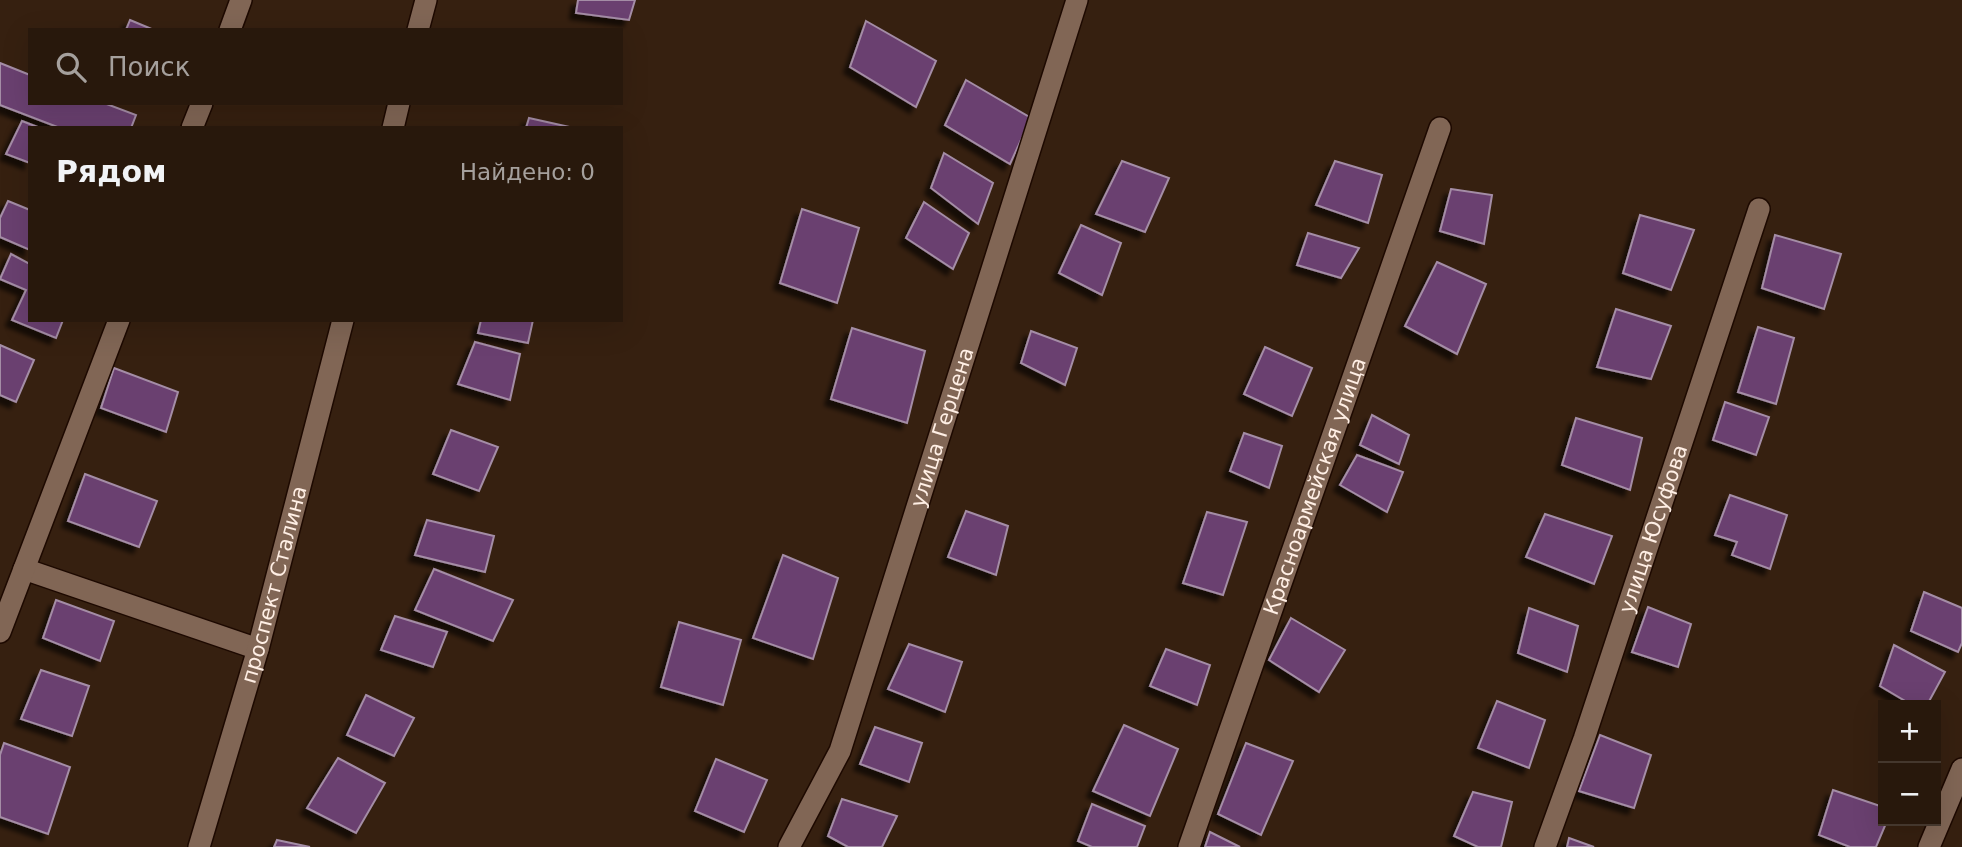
<!DOCTYPE html>
<html lang="ru">
<head>
<meta charset="utf-8">
<style>
	:root { --surface:#28180c; --page:#34251a; --text:#f1f3f6; --muted:#a5a09d; --line:#44372d }
	body { margin:0; font-family:"DejaVu Sans",sans-serif; background:var(--page); color:var(--text) }
	.controls { position:absolute; right:21px; bottom:21px; display:grid; overflow:hidden; border-radius:0px; box-shadow:0 7px 28px #0002 }
	.controls button { width:63px; height:63px; display:grid; place-items:center; padding:0; border:0; border-bottom:2px solid var(--line); background:var(--surface); color:var(--text); font:35px sans-serif }
	.list { margin:0; padding:0; list-style:none }
	h2 { display:flex; justify-content:space-between; align-items:center; height:91px; margin:0; padding:0 28px; font-size:30px }
	h2 small { font-size:23px; font-weight:400; color:var(--muted) }
	.icon { flex:none; width:38px; height:38px; fill:none; stroke:currentColor; stroke-width:2; stroke-linecap:round; stroke-linejoin:round }
	.map { position:relative; flex:none; width:1962px; height:847px; overflow:hidden }
	.search { position:absolute; background:var(--surface); box-shadow:0 7px 28px #0002; left:28px; top:28px; width:595px; height:77px; display:flex; align-items:center; gap:18px; box-sizing:border-box; padding:0 24px; border-radius:0px; color:var(--muted); font-size:26px }
	.panel { position:absolute; background:var(--surface); box-shadow:0 7px 28px #0002; left:28px; top:126px; width:595px; height:196px; border-radius:0px }
	.map>svg:first-child { display:block }
</style>
</head>
<body>
<div class="map">
<svg width="1962" height="847" viewBox="0 0 1962 847">
	<defs>
		<filter id="shadow"><feDropShadow dx="-6" dy="6" stdDeviation="2" flood-color="#0009"/></filter>
	</defs>
	<rect width="100%" height="100%" fill="#362010"/>
	<g fill="#6b3f70" stroke="#a48da6" stroke-width="2" filter="url(#shadow)">
		<path d="M 578,0 L 635,0 L 629,20 L 576,13 Z"/>
		<path d="M 130,20 L 154,30 L 126,30 Z"/>
		<path d="M 866,21 L 936,61 L 916,107 L 850,67 Z"/>
		<path d="M 0,63 L 30,75 L 30,103 L 104,103 L 136,115 L 131,128 L 60,128 L 0,105 Z"/>
		<path d="M 966,80 L 1031,118 L 1010,164 L 945,125 Z"/>
		<path d="M 529,118 L 574,128 L 526,128 Z"/>
		<path d="M 22,121 L 40,128 L 30,128 L 30,163 L 6,154 Z"/>
		<path d="M 944,153 L 993,183 L 978,224 L 931,188 Z"/>
		<path d="M 1122,161 L 1169,178 L 1145,232 L 1096,214 Z"/>
		<path d="M 1335,161 L 1382,175 L 1368,223 L 1316,205 Z"/>
		<path d="M 1451,189 L 1492,195 L 1484,244 L 1440,231 Z"/>
		<path d="M 8,201 L 30,210 L 30,250 L 0,237 L 0,218 Z"/>
		<path d="M 924,202 L 969,233 L 953,269 L 906,238 Z"/>
		<path d="M 802,209 L 859,228 L 837,303 L 780,283 Z"/>
		<path d="M 1640,215 L 1694,230 L 1671,290 L 1623,273 Z"/>
		<path d="M 1081,225 L 1121,243 L 1102,295 L 1059,273 Z"/>
		<path d="M 1308,233 L 1359,248 L 1341,278 L 1297,265 Z"/>
		<path d="M 1775,235 L 1841,254 L 1824,309 L 1762,288 Z"/>
		<path d="M 11,254 L 30,264 L 30,320 L 63,320 L 56,338 L 12,320 L 26,290 L 0,279 Z"/>
		<path d="M 1437,262 L 1486,284 L 1457,354 L 1405,326 Z"/>
		<path d="M 1616,309 L 1671,326 L 1651,379 L 1597,367 Z"/>
		<path d="M 481,320 L 533,320 L 528,343 L 478,333 Z"/>
		<path d="M 1758,327 L 1794,338 L 1776,404 L 1738,392 Z"/>
		<path d="M 852,328 L 925,351 L 907,423 L 831,399 Z"/>
		<path d="M 1031,331 L 1077,348 L 1065,385 L 1021,363 Z"/>
		<path d="M 475,342 L 520,354 L 510,400 L 458,384 Z"/>
		<path d="M 0,345 L 34,360 L 16,402 L 0,395 Z"/>
		<path d="M 1265,347 L 1312,368 L 1292,416 L 1244,394 Z"/>
		<path d="M 114,368 L 178,392 L 166,432 L 101,408 Z"/>
		<path d="M 1725,402 L 1769,417 L 1756,455 L 1713,440 Z"/>
		<path d="M 1372,415 L 1409,435 L 1399,464 L 1360,445 Z"/>
		<path d="M 1576,418 L 1642,438 L 1630,490 L 1562,465 Z"/>
		<path d="M 451,430 L 498,447 L 479,491 L 433,474 Z"/>
		<path d="M 1244,433 L 1282,446 L 1269,488 L 1230,471 Z"/>
		<path d="M 1357,455 L 1403,472 L 1387,512 L 1340,485 Z"/>
		<path d="M 85,474 L 157,501 L 139,547 L 68,521 Z"/>
		<path d="M 1730,495 L 1787,515 L 1770,569 L 1732,555 L 1737,542 L 1715,535 Z"/>
		<path d="M 966,511 L 1008,526 L 996,575 L 948,557 Z"/>
		<path d="M 1207,512 L 1247,522 L 1223,595 L 1183,583 Z"/>
		<path d="M 1545,514 L 1612,536 L 1594,584 L 1526,557 Z"/>
		<path d="M 427,520 L 494,536 L 485,572 L 415,555 Z"/>
		<path d="M 783,555 L 838,578 L 813,659 L 753,638 Z"/>
		<path d="M 434,569 L 513,600 L 493,641 L 415,610 Z"/>
		<path d="M 1924,592 L 1962,608 L 1962,643 L 1958,652 L 1911,631 Z"/>
		<path d="M 56,600 L 114,621 L 100,661 L 43,638 Z"/>
		<path d="M 1648,607 L 1691,624 L 1678,667 L 1632,652 Z"/>
		<path d="M 1529,608 L 1578,626 L 1567,672 L 1518,653 Z"/>
		<path d="M 395,616 L 447,632 L 433,667 L 381,650 Z"/>
		<path d="M 1291,618 L 1345,650 L 1319,692 L 1269,660 Z"/>
		<path d="M 679,622 L 741,640 L 723,705 L 661,687 Z"/>
		<path d="M 909,644 L 962,662 L 945,712 L 888,689 Z"/>
		<path d="M 1894,645 L 1945,672 L 1927,705 L 1912,705 L 1880,686 Z"/>
		<path d="M 1166,649 L 1210,665 L 1197,705 L 1150,686 Z"/>
		<path d="M 41,670 L 89,686 L 72,736 L 21,719 Z"/>
		<path d="M 366,695 L 414,718 L 394,756 L 347,735 Z"/>
		<path d="M 1497,701 L 1545,720 L 1529,768 L 1478,748 Z"/>
		<path d="M 1124,725 L 1178,749 L 1150,816 L 1093,791 Z"/>
		<path d="M 875,727 L 922,743 L 909,782 L 860,764 Z"/>
		<path d="M 1600,735 L 1651,755 L 1634,808 L 1579,791 Z"/>
		<path d="M 4,743 L 70,767 L 48,834 L 0,817 L 0,755 Z"/>
		<path d="M 1246,743 L 1293,761 L 1261,835 L 1218,814 Z"/>
		<path d="M 338,758 L 385,783 L 356,833 L 307,808 Z"/>
		<path d="M 716,759 L 767,780 L 744,832 L 695,811 Z"/>
		<path d="M 1833,790 L 1883,807 L 1883,821 L 1887,821 L 1876,847 L 1850,847 L 1819,835 Z"/>
		<path d="M 1473,792 L 1512,802 L 1501,847 L 1478,847 L 1454,836 Z"/>
		<path d="M 842,799 L 897,816 L 882,847 L 848,847 L 828,836 Z"/>
		<path d="M 1092,804 L 1145,826 L 1137,847 L 1092,847 L 1078,841 Z"/>
		<path d="M 1210,832 L 1240,847 L 1205,847 Z"/>
		<path d="M 1569,838 L 1594,847 L 1567,847 Z"/>
		<path d="M 277,840 L 310,847 L 274,847 Z"/>
	</g>
	<g fill="none" stroke-linecap="round" stroke-linejoin="round">
		<defs>
			<g id="street">
				<path d="M 230,30 L 241,0"/>
				<path d="M 192,128 L 202,103"/>
				<path d="M 24,569 L 258,649"/>
				<path d="M 0,632 L 119,320"/>
				<path id="s1" d="M 789,847 L 840,751 L 1077,0"/>
				<path id="s2" d="M 1189,847 L 1440,128"/>
				<path id="s3" d="M 1545,847 L 1584,739 L 1759,209"/>
				<path d="M 1929,847 L 1962,769"/>
			</g>
			<g id="secondary">
				<path d="M 418,30 L 426,0"/>
				<path d="M 393,128 L 399,103"/>
				<path id="s4" d="M 199,847 L 258,649 L 343,320"/>
			</g>
		</defs>
		<use href="#street" stroke="#1d0900" stroke-width="24"/>
		<use href="#secondary" stroke="#1d0900" stroke-width="24"/>
		<use href="#street" stroke="#816655" stroke-width="21"/>
		<use href="#secondary" stroke="#816655" stroke-width="21"/>
	</g>
	<g text-anchor="middle" stroke-width="5" stroke-linejoin="round" paint-order="stroke">
		<g font-size="21" fill="#ffefe5" stroke="#2c1607">
			<text dy="7" stroke="none"><textPath href="#s1" startOffset="448">улица Герцена</textPath></text>
			<text dy="7" stroke="none"><textPath href="#s2" startOffset="382">Красноармейская улица</textPath></text>
			<text dy="7" stroke="none"><textPath href="#s3" startOffset="336">улица Юсуфова</textPath></text>
			<text dy="7" stroke="none"><textPath href="#s4" startOffset="273">проспект Сталина</textPath></text>
		</g>
	</g>
</svg>
<div class="controls">
<button>+</button>
<button>−</button>
</div>
<div class="search"><svg class="icon" aria-label="search" viewBox="0 0 24 24"><circle cx="10" cy="10" r="6"/><path d="M15 15l6 6"/></svg>Поиск</div>
<section class="panel">
<h2>Рядом<small>Найдено: 0</small></h2>
<ul class="list">
</ul>
</section>
</div>
</body>
</html>
